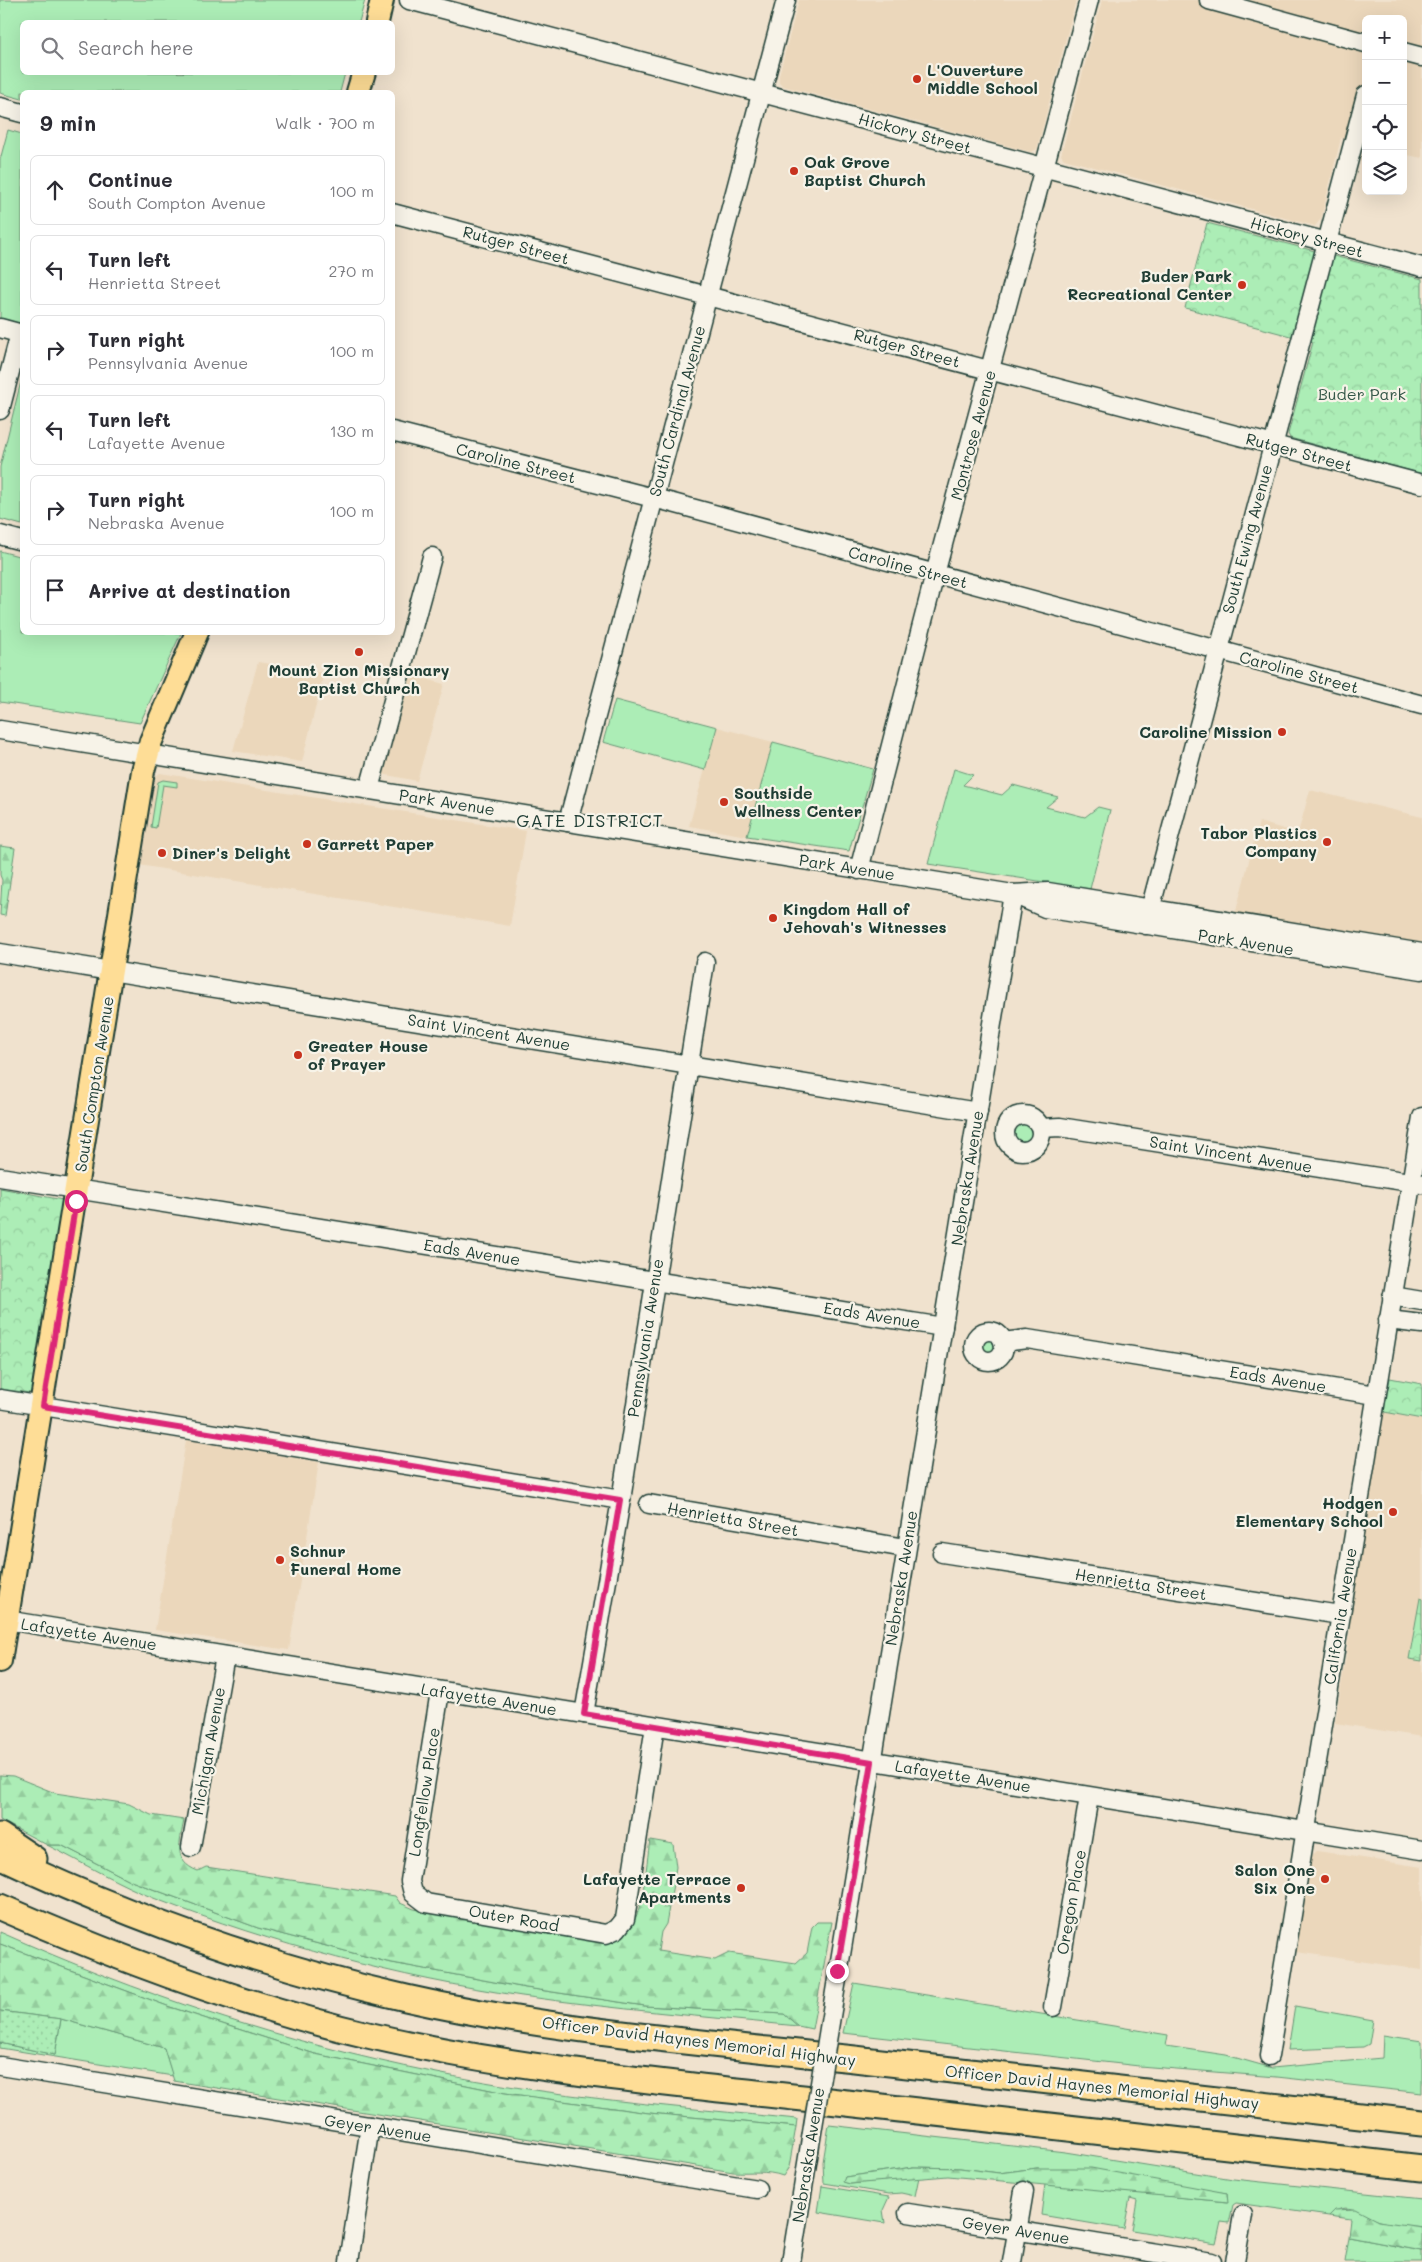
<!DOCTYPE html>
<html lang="en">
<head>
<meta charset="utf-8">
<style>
	:root { --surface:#fff; --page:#f2f2f3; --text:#2b2b33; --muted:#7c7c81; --line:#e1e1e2 }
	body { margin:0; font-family:Mali,sans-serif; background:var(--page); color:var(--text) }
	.controls { position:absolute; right:15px; top:15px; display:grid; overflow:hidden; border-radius:8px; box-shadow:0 5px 20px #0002 }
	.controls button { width:45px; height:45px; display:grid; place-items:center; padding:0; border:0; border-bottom:1px solid var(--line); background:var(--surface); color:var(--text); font:25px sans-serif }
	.stop { position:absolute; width:15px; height:15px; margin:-11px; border:4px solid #db2777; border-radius:50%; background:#fff }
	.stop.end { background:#db2777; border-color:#fff; box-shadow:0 1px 5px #0008 }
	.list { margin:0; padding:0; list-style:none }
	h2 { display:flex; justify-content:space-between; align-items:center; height:65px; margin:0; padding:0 20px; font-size:21px }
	h2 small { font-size:16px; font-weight:400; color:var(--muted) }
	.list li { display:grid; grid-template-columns:32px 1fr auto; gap:15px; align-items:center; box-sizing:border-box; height:70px; margin:0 10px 10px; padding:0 10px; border:1px solid var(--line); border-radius:8px }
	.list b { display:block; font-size:19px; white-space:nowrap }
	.list p { margin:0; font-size:16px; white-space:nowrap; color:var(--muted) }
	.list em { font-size:16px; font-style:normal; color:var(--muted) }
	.icon { flex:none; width:28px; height:28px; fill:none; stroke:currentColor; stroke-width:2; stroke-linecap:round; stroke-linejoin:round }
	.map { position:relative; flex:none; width:1422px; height:2262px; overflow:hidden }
	.search { position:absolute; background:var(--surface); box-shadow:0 5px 20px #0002; left:20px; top:20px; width:375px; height:55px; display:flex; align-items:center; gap:12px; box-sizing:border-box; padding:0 18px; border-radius:8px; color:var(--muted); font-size:19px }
	.panel { position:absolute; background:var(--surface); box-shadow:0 5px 20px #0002; left:20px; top:90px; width:375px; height:545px; border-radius:8px }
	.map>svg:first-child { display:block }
</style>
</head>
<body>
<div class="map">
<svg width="1422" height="2262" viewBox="0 0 1422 2262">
	<defs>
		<pattern id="forest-firs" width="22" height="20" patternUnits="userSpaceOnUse" patternTransform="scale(1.25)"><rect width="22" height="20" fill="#acedb6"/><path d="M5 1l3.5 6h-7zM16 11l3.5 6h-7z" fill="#94cc9d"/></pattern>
		<pattern id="park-crowns" width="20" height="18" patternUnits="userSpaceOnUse" patternTransform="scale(1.25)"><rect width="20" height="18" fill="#acedb6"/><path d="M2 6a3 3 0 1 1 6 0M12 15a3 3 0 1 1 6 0" fill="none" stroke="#94cc9d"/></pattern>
		<pattern id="garden-dots" width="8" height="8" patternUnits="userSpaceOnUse" patternTransform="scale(1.25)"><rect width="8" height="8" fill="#acedb6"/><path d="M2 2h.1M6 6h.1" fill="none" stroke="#94cc9d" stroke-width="1.8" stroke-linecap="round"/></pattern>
	</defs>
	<rect width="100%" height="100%" fill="#f0e2ce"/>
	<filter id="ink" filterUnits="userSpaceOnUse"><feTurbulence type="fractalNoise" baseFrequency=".02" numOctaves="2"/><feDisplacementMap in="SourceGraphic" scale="10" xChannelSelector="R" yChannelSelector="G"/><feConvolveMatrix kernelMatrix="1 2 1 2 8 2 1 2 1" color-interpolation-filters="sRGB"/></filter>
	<g filter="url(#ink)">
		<g fill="#ebd7bb">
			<path d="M 799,0 L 1076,0 L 1037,149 L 1031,152 L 783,86 L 779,82 L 779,75 Z"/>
			<path d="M 1102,0 L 1422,0 L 1422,158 L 1403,154 L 1403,19 L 1366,19 L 1366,144 L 1341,138 L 1321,219 L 1315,226 L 1064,159 L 1061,155 Z"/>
			<path d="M 258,662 L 324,673 L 302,762 L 233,751 Z"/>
			<path d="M 408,674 L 444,684 L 417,781 L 382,774 Z"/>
			<path d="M 717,727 L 773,742 L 747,836 L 689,826 Z"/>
			<path d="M 160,773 L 526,831 L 510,926 L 139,865 L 154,777 Z"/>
			<path d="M 1310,790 L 1422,817 L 1422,944 L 1235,915 L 1259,822 L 1298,833 Z"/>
			<path d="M 1379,1411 L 1422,1419 L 1422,1737 L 1335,1723 L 1350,1632 L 1349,1606 Z"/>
			<path d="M 186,1440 L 319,1462 L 289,1650 L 155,1630 Z"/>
			<path d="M 1317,1851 L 1422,1867 L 1422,1970 L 1296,1952 L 1311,1856 Z"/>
		</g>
		<g fill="#acedb6" stroke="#669575">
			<path d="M 0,0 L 365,0 L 359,22 L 22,22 L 22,72 L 345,73 L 340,92 L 22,92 L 22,99 L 0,93 Z"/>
			<path d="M 8,130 L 22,134 L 22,330 L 0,323 L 0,160 Z"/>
			<path d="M 22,377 L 22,525 L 0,519 L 0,467 Z"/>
			<path d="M 0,551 L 22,557 L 22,632 L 181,633 L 140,723 L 0,702 Z"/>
			<path d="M 615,700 L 717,727 L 705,770 L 603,742 Z"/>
			<path d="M 773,742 L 873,769 L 849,851 L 747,836 Z"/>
			<path d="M 954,769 L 973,775 L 963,785 L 1002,795 L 1013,785 L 1058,797 L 1046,807 L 1085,817 L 1098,807 L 1110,810 L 1090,889 L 928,864 Z"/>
			<path d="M 163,780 L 177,782 L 177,787 L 163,785 L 156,828 L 151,827 L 158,782 Z"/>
			<circle cx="1023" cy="1132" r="9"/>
			<circle cx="988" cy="1347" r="10"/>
			<path d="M 47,1845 L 61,1845 L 131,1881 L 258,1928 L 387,1962 L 526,1988 L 645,2006 L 784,2014 L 798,2026 C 706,2017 614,2009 522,1996 C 398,1978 273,1944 156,1899 C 118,1884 83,1863 47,1845 Z"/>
			<path d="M 0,1932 C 138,1994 283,2042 432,2072 C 552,2097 676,2107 797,2119 L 796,2127 L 649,2113 L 505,2093 L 315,2054 L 170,2007 L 0,1944 Z"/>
			<path d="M 854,1983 L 1168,2035 L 1166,2046 L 1226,2055 L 1272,2068 L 1382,2058 L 1383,2035 L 1422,2041 L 1422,2093 L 1277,2077 L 1139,2066 L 843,2033 Z"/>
			<path d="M 1295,2006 L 1373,2020 L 1369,2044 L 1363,2047 L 1288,2050 Z"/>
			<path d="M 61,2019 L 164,2048 L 173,2076 L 0,2048 L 0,2043 L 55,2055 Z"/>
			<path d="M 829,2125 L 1065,2152 L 1233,2179 L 1422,2199 L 1422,2227 C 1408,2225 1392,2225 1379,2221 C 1360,2216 1349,2198 1329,2216 L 1236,2203 L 1233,2205 L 1229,2223 L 1221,2222 L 1216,2244 L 1132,2230 L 1137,2200 L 1130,2198 L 1124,2229 L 1041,2215 L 1045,2184 L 1227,2202 L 1227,2193 L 1037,2168 L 999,2173 L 960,2168 L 913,2167 L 845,2177 L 844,2182 L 850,2184 L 919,2177 L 915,2196 L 901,2193 L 889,2194 L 824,2183 L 823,2162 Z"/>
			<path d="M 822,2186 L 889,2197 L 883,2210 L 885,2223 L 818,2212 Z"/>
			<path d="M 1349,2237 L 1422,2251 L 1422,2262 L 1345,2262 Z"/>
		</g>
		<g fill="url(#forest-firs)" stroke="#669575">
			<path d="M 0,846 L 15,848 L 5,916 L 0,915 L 2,880 L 0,875 Z"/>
			<path d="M 0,1775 L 13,1776 L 55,1793 L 129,1804 L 151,1815 L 184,1820 C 180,1843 172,1861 198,1871 L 206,1867 L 395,1896 L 400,1903 L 414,1909 L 605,1941 C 613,1940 620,1939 626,1933 C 644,1916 646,1865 650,1840 L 673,1844 L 676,1867 L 666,1924 L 661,1932 L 658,1951 L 715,1960 L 729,1953 L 796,1963 L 807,1953 L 812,1927 L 817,1922 L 832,1922 L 812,2029 L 798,2026 L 784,2014 L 645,2006 L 526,1988 L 387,1962 L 258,1928 L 131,1881 L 61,1845 L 47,1845 L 0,1820 Z"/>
			<path d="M 0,1944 L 170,2007 L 315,2054 L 505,2093 L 649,2113 L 796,2127 L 789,2167 L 783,2176 C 766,2170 751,2173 733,2172 L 174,2081 L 164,2048 L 61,2019 L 0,2011 Z"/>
			<path d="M 913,2167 L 960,2168 L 999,2173 L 1037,2168 L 1091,2168 L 1227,2193 L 1228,2202 L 948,2176 L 850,2184 L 843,2182 L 845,2177 Z"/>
			<path d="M 1355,2209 L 1378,2221 L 1422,2227 L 1422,2251 L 1349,2237 L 1351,2219 L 1329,2216 L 1335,2210 Z"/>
		</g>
		<g fill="url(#park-crowns)" stroke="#669575">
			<path d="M 1207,223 L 1422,279 L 1422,474 L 1290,438 L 1288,434 L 1313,342 L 1185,308 Z"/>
			<path d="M 0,1188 L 63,1200 L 33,1392 L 30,1393 L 0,1389 Z"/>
			<path d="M 1390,1378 L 1422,1384 L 1422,1419 L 1379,1411 L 1388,1389 Z"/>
			<path d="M 1420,1598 L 1422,1599 L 1422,1661 L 1409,1659 Z"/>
		</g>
		<path fill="url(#garden-dots)" stroke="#669575" d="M 0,2011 L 61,2019 L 55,2055 L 0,2043 Z"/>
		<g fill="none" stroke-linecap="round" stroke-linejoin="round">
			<defs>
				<g id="minor">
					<path d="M 409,0 L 1422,267"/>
					<path d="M 1209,0 L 1366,43"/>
					<path d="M 1403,52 L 1422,57"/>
					<path d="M 0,107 L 22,113"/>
					<path d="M 392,213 L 1422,484"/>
					<path d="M 0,328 L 22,334"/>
					<path d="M 0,410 L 20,333"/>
					<path d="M 392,431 L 669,502 L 1422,705"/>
					<path d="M 0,535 L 22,541"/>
					<path d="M 0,730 L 1013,894 L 1048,892 L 1422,953"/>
					<path d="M 369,789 L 432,557"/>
					<path d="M 568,822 L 786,0"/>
					<path d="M 859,870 L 935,574 L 1089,0"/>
					<path d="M 1013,894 L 1045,908 L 1422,970"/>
					<path d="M 1146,925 L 1366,95"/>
					<path d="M 0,953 L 978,1112"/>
					<circle cx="1023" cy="1133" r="18"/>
					<path d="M 1041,1128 L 1060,1127 L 1422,1184"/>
					<path d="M 0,1177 L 943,1327"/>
					<path d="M 1392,1296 L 1422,1301"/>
					<path d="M 1388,1320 L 1422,1324"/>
					<circle cx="989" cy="1346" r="15"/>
					<path d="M 1003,1342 L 1027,1339 L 1376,1395"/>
					<path d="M 0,1399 L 621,1500"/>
					<path d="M 649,1504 L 905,1548"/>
					<path d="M 942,1553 L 1340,1615"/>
					<path d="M 0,1619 L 1422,1850"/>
					<path d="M 440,1691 L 410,1881 L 413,1893 L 426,1903 L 606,1934 L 617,1929 L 625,1919 L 655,1726"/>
					<path d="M 584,1714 L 621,1500 L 705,962"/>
					<path d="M 191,1847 L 225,1656"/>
					<path d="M 833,2004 L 1013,894"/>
					<path d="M 1053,2007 L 1089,1797"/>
					<path d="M 1269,2056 L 1422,1117"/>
					<path d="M 0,2066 L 757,2189"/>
					<path d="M 908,2213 L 1212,2262"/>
					<path d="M 349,2262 L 370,2126"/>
					<path d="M 791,2262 L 809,2151"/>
					<path d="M 1012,2262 L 1024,2191"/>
					<path d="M 1235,2262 L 1243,2215"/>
				</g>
				<g id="major">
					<path d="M 377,22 L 382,0"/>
					<path d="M 358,92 L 364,72"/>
					<path d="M 0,1661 L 143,771 L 151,741 L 197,632"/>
				</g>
				<g id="highway">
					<path d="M 0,1836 L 34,1859"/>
					<path d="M 0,1856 C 131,1918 265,1966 406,1998 C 556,2032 710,2043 863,2060 C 1049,2081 1235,2102 1422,2123"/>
					<path d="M 0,1907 C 121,1960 244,2006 372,2036 C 519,2070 670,2083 820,2100 C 1021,2123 1221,2145 1422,2168"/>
				</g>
			</defs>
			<use href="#minor" stroke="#1f3d34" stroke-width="21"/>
			<use href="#major" stroke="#1f3d34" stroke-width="26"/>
			<use href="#highway" stroke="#1f3d34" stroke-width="29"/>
			<use href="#minor" stroke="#f7f3e8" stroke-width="18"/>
			<use href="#major" stroke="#fedd96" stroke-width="22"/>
			<use href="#highway" stroke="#fedd96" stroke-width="25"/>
			<defs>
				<path id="minor-bridge" d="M 809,2151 L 833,2004"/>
			</defs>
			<use href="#minor-bridge" stroke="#1f3d34" stroke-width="21" stroke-linecap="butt"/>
			<use href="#minor-bridge" stroke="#f7f3e8" stroke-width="18"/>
		</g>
	</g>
	<g fill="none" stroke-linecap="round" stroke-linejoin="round" filter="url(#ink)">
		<path stroke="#db2777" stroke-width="6" d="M 76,1201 L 43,1406 L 620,1500 L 584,1714 L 872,1762 L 837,1971"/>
	</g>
	<g fill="#c8321e" stroke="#f7f3e8" stroke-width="2">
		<circle cx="917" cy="79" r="5"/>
		<circle cx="794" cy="171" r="5"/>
		<circle cx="1242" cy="285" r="5"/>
		<circle cx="359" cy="652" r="5"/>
		<circle cx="1282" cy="732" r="5"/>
		<circle cx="724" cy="802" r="5"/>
		<circle cx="1327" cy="842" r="5"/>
		<circle cx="307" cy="844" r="5"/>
		<circle cx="162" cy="853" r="5"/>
		<circle cx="773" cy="918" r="5"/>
		<circle cx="298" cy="1055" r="5"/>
		<circle cx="1393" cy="1512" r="5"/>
		<circle cx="280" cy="1560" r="5"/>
		<circle cx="1325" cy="1879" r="5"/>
		<circle cx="741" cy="1888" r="5"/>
	</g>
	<g text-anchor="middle" stroke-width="4.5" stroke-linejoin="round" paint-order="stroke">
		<g font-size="16" font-weight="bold" fill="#1f3d34" stroke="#f7f3e8" text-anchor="start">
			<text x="927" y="76">L'Ouverture<tspan x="927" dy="18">Middle School</tspan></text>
			<text x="804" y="168">Oak Grove<tspan x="804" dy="18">Baptist Church</tspan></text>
			<text x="1232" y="282" text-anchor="end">Buder Park<tspan x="1232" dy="18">Recreational Center</tspan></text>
			<text x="359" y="676" text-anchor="middle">Mount Zion Missionary<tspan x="359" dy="18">Baptist Church</tspan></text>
			<text x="1272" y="738" text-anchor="end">Caroline Mission</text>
			<text x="734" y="799">Southside<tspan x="734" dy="18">Wellness Center</tspan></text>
			<text x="1317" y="839" text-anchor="end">Tabor Plastics<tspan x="1317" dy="18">Company</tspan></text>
			<text x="317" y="850">Garrett Paper</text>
			<text x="172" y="859">Diner's Delight</text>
			<text x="783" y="915">Kingdom Hall of<tspan x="783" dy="18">Jehovah's Witnesses</tspan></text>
			<text x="308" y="1052">Greater House<tspan x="308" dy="18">of Prayer</tspan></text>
			<text x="1383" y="1509" text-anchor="end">Hodgen<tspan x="1383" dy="18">Elementary School</tspan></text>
			<text x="290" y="1557">Schnur<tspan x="290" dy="18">Funeral Home</tspan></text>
			<text x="1315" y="1876" text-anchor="end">Salon One<tspan x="1315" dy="18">Six One</tspan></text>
			<text x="731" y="1885" text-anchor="end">Lafayette Terrace<tspan x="731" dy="18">Apartments</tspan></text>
		</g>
		<g font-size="16" fill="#1f3d34" stroke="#f7f3e8">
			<text transform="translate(915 133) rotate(15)" y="6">Hickory Street</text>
			<text transform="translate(1307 237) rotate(15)" y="6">Hickory Street</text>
			<text transform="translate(516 245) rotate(15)" y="6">Rutger Street</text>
			<text transform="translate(907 348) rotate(15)" y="6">Rutger Street</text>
			<text transform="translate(677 411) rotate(-75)" y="6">South Cardinal Avenue</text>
			<text transform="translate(973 435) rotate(-75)" y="6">Montrose Avenue</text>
			<text transform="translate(1299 452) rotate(15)" y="6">Rutger Street</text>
			<text transform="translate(516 463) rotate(14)" y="6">Caroline Street</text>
			<text transform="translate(1247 539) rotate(-75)" y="6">South Ewing Avenue</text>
			<text transform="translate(908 567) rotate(15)" y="6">Caroline Street</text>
			<text transform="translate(1299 672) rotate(15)" y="6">Caroline Street</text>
			<text transform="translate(447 802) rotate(9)" y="6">Park Avenue</text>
			<text transform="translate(847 867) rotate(9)" y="6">Park Avenue</text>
			<text transform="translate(1246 942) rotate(9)" y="6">Park Avenue</text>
			<text transform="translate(489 1032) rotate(9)" y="6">Saint Vincent Avenue</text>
			<text transform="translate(94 1084) rotate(-81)" y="6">South Compton Avenue</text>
			<text transform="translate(1231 1154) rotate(9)" y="6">Saint Vincent Avenue</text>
			<text transform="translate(967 1178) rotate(-81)" y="6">Nebraska Avenue</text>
			<text transform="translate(472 1252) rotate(9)" y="6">Eads Avenue</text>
			<text transform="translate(872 1315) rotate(9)" y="6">Eads Avenue</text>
			<text transform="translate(645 1338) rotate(-81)" y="6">Pennsylvania Avenue</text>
			<text transform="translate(1278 1379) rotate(9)" y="6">Eads Avenue</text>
			<text transform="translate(733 1519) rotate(10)" y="6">Henrietta Street</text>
			<text transform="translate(901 1578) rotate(-81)" y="6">Nebraska Avenue</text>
			<text transform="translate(1141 1584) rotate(9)" y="6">Henrietta Street</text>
			<text transform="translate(1340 1616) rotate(-81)" y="6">California Avenue</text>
			<text transform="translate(89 1634) rotate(9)" y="6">Lafayette Avenue</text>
			<text transform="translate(489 1699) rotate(9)" y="6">Lafayette Avenue</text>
			<text transform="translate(208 1751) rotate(-80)" y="6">Michigan Avenue</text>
			<text transform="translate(963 1776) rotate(9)" y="6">Lafayette Avenue</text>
			<text transform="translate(424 1792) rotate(-81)" y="6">Longfellow Place</text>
			<text transform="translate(1071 1902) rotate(-80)" y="6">Oregon Place</text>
			<text transform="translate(514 1918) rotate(10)" y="6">Outer Road</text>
			<text transform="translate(699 2041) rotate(7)" y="6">Officer David Haynes Memorial Highway</text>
			<text transform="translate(1102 2087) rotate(6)" y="6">Officer David Haynes Memorial Highway</text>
			<text transform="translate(378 2128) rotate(9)" y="6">Geyer Avenue</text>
			<text transform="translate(808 2155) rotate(-81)" y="6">Nebraska Avenue</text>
			<text transform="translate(1016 2230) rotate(9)" y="6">Geyer Avenue</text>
		</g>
		<g font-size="16" fill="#345748" stroke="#f7f3e8">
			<text x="1362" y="400">Buder Park</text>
		</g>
		<g font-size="18" letter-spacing="1" fill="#1f3d34" stroke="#f7f3e8">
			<text x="590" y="827">GATE DISTRICT</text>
		</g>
	</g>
</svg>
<div class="controls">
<button>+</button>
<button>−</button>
<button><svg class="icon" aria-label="locate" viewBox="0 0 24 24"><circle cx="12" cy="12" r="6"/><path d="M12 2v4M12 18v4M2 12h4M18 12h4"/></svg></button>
<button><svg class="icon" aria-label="layers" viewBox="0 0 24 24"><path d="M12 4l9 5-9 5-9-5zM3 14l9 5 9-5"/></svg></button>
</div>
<div class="stop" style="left:76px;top:1201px"></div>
<div class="stop end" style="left:837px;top:1971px"></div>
<div class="search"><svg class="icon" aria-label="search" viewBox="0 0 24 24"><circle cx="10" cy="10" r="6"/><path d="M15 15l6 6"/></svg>Search here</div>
<section class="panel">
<h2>9 min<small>Walk · 700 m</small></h2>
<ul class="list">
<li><svg class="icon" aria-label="ahead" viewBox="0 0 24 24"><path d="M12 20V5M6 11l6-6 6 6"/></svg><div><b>Continue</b><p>South Compton Avenue</p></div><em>100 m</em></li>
<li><svg class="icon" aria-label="left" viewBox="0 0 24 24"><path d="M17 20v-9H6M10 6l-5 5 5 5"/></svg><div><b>Turn left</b><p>Henrietta Street</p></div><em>270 m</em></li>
<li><svg class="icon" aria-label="right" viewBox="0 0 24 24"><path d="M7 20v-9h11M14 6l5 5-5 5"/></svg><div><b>Turn right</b><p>Pennsylvania Avenue</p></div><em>100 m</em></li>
<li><svg class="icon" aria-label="left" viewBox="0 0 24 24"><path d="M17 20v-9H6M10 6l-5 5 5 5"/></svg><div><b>Turn left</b><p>Lafayette Avenue</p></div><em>130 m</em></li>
<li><svg class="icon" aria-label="right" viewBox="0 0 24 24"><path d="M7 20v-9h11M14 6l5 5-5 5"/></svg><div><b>Turn right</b><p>Nebraska Avenue</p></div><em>100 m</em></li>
<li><svg class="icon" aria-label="arrive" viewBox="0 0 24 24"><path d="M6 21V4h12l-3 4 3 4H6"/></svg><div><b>Arrive at destination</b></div></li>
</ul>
</section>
</div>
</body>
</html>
